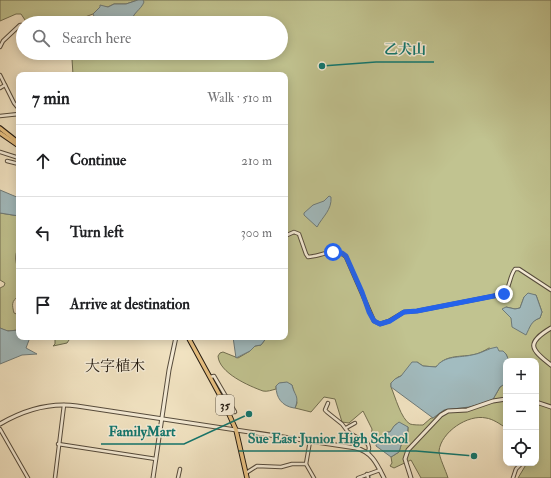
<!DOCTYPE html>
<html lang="en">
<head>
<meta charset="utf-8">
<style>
	:root { --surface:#fff; --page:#f6f6f6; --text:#202124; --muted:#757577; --line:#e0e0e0 }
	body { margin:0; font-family:"IM FELL Double Pica","Noto Serif JP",serif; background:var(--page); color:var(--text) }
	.controls { position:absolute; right:12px; bottom:12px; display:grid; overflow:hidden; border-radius:8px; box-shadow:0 2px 10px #0003 }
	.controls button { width:36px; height:36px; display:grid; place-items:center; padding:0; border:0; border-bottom:1px solid var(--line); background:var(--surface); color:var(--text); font:20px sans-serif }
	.stop { position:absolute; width:12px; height:12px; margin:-9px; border:3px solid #2563eb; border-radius:50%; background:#fff }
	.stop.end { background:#2563eb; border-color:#fff; box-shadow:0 1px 4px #0008 }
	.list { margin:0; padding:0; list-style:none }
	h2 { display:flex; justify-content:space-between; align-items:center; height:52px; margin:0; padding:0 16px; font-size:17px }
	h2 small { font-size:13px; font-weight:400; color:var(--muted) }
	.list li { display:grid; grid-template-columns:26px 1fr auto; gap:12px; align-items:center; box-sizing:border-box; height:72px; padding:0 16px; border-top:1px solid var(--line) }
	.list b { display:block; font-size:15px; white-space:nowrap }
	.list em { font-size:13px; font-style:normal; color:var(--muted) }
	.icon { flex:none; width:22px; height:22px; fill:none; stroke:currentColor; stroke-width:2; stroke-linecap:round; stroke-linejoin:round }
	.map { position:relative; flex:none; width:551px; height:478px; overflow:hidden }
	.search { position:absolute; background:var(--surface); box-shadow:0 2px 10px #0003; left:16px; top:16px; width:272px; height:44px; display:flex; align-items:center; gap:10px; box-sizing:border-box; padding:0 14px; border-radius:22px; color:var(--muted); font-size:15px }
	.panel { position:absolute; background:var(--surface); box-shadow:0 2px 10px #0003; left:16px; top:72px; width:272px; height:268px; border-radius:8px }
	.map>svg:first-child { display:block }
</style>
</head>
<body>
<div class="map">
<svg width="551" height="478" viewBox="0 0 551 478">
	<rect width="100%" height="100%" fill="#f3e5c4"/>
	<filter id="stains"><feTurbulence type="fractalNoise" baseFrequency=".005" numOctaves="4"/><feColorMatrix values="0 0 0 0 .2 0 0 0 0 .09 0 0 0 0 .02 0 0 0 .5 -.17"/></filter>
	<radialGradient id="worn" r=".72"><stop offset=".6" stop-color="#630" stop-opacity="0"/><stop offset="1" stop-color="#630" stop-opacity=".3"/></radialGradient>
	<g fill="#c1c390" stroke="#716e50" fill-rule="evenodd">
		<path d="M 0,0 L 138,0 L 126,4 L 114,4 L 108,7 L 100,7 L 93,14 L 69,23 L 27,23 L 21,14 L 16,14 L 0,21 Z"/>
		<path d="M 142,0 L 551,0 L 551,478 L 518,478 L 527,463 L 536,463 L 536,361 L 509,361 L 506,354 L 489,348 C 484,351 478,354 472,355 C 459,357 445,355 436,367 L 423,366 L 417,362 L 401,376 L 398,377 L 391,383 L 391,387 C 395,396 401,419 410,424 C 413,425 419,425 423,425 L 431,418 L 433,418 L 444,410 L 469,407 L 492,401 L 500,387 L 506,383 L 506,428 C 500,424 493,419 486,418 C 468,414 441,432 439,451 C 439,457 446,471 448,478 L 421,478 L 411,460 L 394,468 L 390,466 L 392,463 L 391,457 L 399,452 L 402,442 L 408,434 L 408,427 L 396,424 L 390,432 L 385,432 C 383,436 381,439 377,440 L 376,438 L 371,439 L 372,429 L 363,411 L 349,423 L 342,422 L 335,399 L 324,397 L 311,412 L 295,408 L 297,403 L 292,385 C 286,382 281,381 276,386 L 276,389 C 272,390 267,392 263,391 C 249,386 219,373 218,356 L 220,353 L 223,352 L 238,358 L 250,351 L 255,346 L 261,345 L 267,337 L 285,337 L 285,75 L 73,75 L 72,59 L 67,53 L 281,53 L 281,23 L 131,23 C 132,15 139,8 143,0 ZM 536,295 L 542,312 L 540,318 C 534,320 531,323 529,328 L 513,322 L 506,307 L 515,309 L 520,308 L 524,297 Z"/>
		<path d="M 0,213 L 19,216 L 19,247 C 12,257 18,266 19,276 C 19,283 19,290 19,296 C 11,301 12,305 14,313 L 19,315 L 19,330 C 11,330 9,333 0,328 L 0,288 L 4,286 L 5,283 L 0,280 Z"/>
		<path d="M 51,337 L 71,337 L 67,343 L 53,346 L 55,344 L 55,339 Z"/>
	</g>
	<g fill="#a2bcc0" stroke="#6e7b7a">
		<path d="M 138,0 L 143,0 L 144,2 C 141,10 132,13 131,23 L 97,23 L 93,14 L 100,7 L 100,5 L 108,7 L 114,4 L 126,4 Z"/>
		<path d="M 0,190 L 19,198 L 19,216 L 0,213 Z"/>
		<path d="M 329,196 L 331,197 C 332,210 323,216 317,227 L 304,215 L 304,213 L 313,205 L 324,201 Z"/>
		<path d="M 528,293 L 536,295 L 542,312 L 540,318 C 531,321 530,327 526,335 L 512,327 L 511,318 L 502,309 L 506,307 L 515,309 L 520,308 L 524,297 Z"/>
		<path d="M 0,328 L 8,331 L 19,330 L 19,337 L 28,337 L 29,340 L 26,348 L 37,354 L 22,355 L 0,364 Z"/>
		<path d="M 233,337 L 267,337 L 261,345 L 255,346 L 250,351 L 236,358 Z"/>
		<path d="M 497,347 L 499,351 L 503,351 L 506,354 L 509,361 L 506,361 L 506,383 L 500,387 L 492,401 L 469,407 L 444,410 L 433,418 L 391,387 L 391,383 L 395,379 L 401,376 L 412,362 L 417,362 L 423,366 L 436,367 C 445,355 459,358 472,355 C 481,354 488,348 497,347 Z"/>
		<path d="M 287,382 L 292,385 C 294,395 300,396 295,408 L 294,408 C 282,406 276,398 276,386 L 279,383 Z"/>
		<path d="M 399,422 L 408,427 L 407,437 L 402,442 L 399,452 L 391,457 L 376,446 L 377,440 L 382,438 L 385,432 L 390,432 L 394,426 Z"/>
	</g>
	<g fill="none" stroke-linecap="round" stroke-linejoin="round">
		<path stroke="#6e7b7a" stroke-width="1" d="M 370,476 L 370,478"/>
		<defs>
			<g id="minor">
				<path d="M 0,47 L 3,41 L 20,25 L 23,25"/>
				<path d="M 0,75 L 14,103 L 19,109"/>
				<path d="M 0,88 L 5,85"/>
				<path d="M 0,116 L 19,114"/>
				<path d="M 0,152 L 19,158"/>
				<path d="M 7,161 L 19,164"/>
				<path d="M 285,236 L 294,232 L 299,234 L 306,254 L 308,257 C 321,256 336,247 346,257 L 374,321 L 380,324 L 389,321 L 404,312 L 417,311 L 504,294 C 510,288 509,277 515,269 L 519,269 L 551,290"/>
				<path d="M 210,377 L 214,376 L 235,412"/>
				<path d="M 328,403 L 325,410 L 327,412 L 342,424 L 348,432 L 368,444 L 369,448 L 368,453"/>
				<path d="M 346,428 L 355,423"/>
				<path d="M 0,429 L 28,478"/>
				<path d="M 58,444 L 156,459"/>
				<path d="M 306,464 L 314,478"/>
				<path d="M 246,473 L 257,466 L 281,467 L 292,464 L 306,464 L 310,441"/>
				<path d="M 367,474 L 368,478"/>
				<path d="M 55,478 L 64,405"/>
				<path d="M 178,478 L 180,469"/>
				<path d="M 358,478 L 380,470"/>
				<path d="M 513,478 L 516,469 L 522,463"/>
			</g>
			<g id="tertiary">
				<path d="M 551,328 C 526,343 530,349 551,365"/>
				<path d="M 536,402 L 551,407"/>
				<path d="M 0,424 C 24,410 49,402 77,406 L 356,448 C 372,452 377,464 384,478"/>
				<path d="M 153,478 L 169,370 L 176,337"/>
				<path d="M 411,478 L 405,459 L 408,450 L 441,415 L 448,411 L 467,410 L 493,401 L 506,399"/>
			</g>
			<g id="primary">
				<path d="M 0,128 L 19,143"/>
				<path d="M 0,133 L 19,146"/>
				<path d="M 188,337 L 224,403 L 236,430 L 247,478"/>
			</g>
		</defs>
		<use href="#minor" stroke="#564c3d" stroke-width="4.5"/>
		<use href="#tertiary" stroke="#564c3d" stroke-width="5"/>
		<use href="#primary" stroke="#211910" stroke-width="5.5"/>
		<use href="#minor" stroke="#f7eed9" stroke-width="2.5"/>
		<use href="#tertiary" stroke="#f7eed9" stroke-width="3"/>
		<use href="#primary" stroke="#eac282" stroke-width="3.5"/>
	</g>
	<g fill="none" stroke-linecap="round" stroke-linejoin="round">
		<path stroke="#2563eb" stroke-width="5" d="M 333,252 L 342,253 L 346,256 L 362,292 L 369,312 L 374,321 L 380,324 L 390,321 L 404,312 L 417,311 L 504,294"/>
	</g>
	<g text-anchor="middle" stroke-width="3" stroke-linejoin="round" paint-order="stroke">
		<rect fill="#f7eed9" stroke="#61594c" stroke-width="1" x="216" y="395" width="18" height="20" rx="3"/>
		<g font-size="12" font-weight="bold" fill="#211910">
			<text x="225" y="409">35</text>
		</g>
		<g font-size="15" fill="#211910" stroke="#f7eed9">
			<text x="115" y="371">大字植木</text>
		</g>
	</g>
	<path fill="none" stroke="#0f766e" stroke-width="1.5" d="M322 66L376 62H434M249 414L184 444H101M474 456L416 451H239"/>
	<g fill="#0f766e" stroke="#f7eed9" stroke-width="1.5">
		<circle cx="322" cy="66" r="4"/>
		<circle cx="249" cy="414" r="4"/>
		<circle cx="474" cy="456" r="4"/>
	</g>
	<g font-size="14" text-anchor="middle" font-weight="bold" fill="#0f766e" stroke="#f7eed9" stroke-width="3" stroke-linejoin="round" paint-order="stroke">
		<text x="405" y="54">乙犬山</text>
		<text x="142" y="436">FamilyMart</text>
		<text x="328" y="443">Sue East Junior High School</text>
	</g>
	<rect width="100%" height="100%" filter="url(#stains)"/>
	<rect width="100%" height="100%" fill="url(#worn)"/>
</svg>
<div class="controls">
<button>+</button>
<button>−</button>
<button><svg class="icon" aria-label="locate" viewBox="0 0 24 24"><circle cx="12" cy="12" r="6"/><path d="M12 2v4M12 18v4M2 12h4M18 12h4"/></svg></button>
</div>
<div class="stop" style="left:333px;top:252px"></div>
<div class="stop end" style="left:504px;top:294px"></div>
<div class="search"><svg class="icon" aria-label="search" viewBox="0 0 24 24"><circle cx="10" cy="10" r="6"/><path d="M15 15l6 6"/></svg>Search here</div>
<section class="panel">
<h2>7 min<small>Walk · 510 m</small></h2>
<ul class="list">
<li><svg class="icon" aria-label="ahead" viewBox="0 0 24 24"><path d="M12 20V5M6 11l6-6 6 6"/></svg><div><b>Continue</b></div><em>210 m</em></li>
<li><svg class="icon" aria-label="left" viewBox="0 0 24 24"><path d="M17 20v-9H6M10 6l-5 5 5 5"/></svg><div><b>Turn left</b></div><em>300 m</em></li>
<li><svg class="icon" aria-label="arrive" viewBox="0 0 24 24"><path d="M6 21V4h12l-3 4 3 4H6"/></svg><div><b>Arrive at destination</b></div></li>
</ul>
</section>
</div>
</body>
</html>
